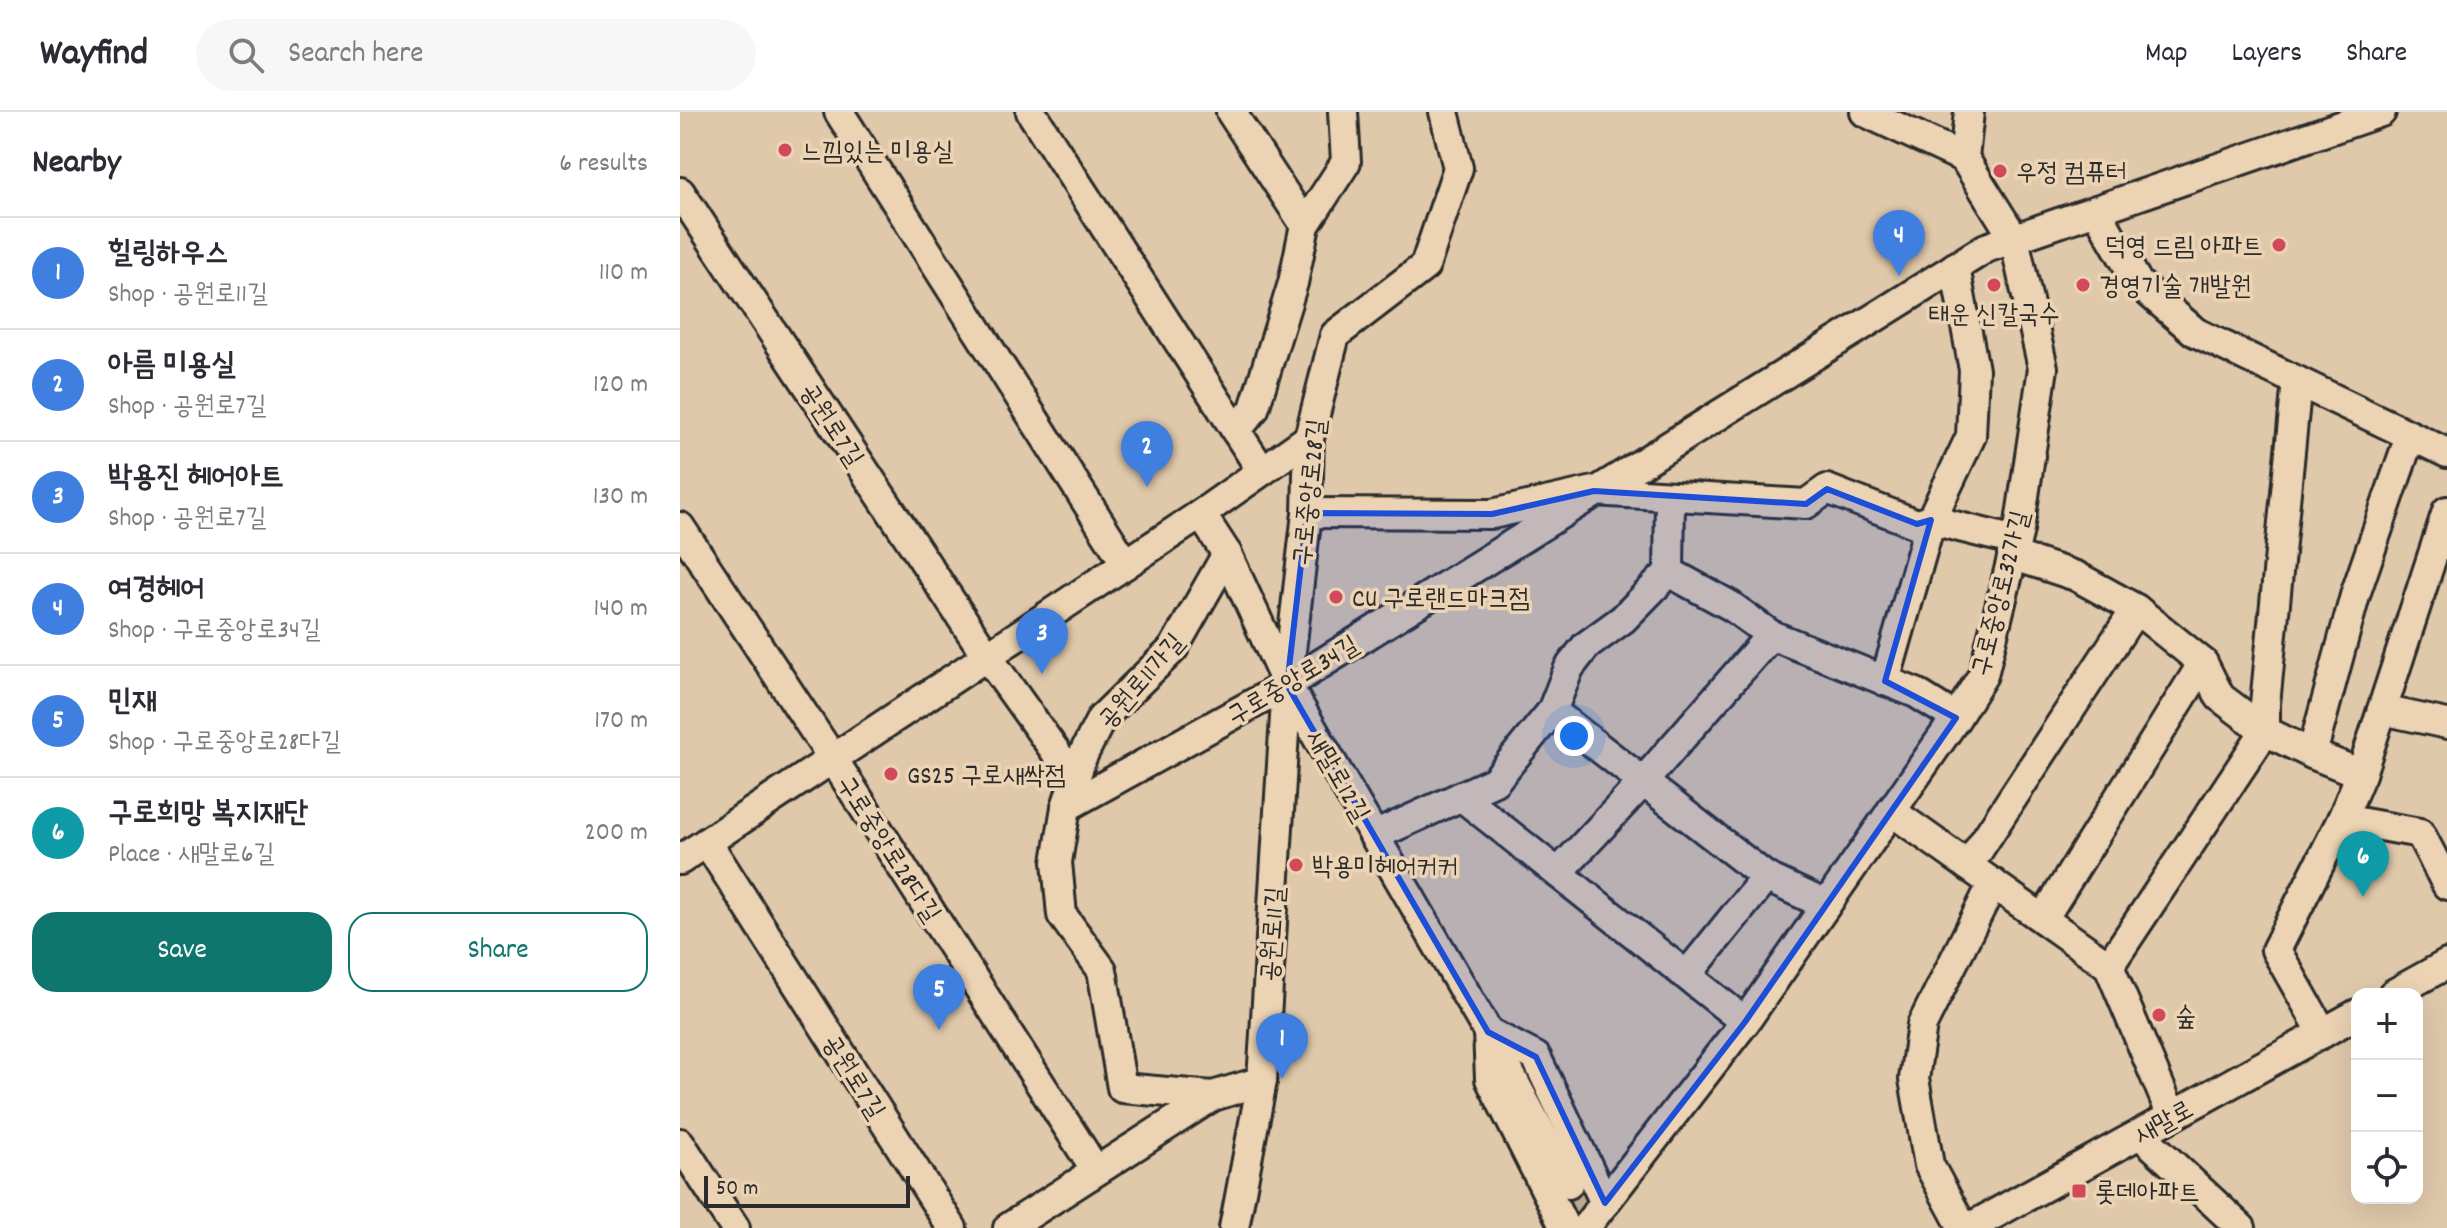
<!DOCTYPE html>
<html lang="en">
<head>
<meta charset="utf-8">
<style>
	:root { --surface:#fff; --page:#f7f7f7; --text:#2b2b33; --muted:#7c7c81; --line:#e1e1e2; --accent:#0f766e }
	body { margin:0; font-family:Dekko,"Poor Story",sans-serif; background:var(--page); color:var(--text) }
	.controls { position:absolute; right:24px; bottom:24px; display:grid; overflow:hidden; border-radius:16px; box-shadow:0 8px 32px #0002 }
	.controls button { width:72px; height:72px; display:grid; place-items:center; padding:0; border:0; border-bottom:2px solid var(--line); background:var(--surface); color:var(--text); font:40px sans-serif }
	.scale { position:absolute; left:24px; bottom:20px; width:206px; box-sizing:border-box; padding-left:8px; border:4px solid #2b2b2b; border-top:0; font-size:22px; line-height:28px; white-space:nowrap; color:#2b2b2b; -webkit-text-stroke:6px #ebd3b3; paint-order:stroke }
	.you { position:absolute; left:894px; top:624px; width:28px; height:28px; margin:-20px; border:6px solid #fff; border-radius:50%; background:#1a73e8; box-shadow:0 0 0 12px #1a73e833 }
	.badge { display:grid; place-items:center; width:52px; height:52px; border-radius:50%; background:var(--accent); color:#fff; font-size:26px; font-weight:700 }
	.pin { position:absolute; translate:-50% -66px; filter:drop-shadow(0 2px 4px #0008) }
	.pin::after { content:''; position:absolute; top:42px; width:28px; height:24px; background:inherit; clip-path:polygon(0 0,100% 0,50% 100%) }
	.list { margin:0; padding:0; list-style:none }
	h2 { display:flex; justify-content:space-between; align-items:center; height:104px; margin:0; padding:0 32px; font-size:34px }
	h2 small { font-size:26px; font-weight:400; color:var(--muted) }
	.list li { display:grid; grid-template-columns:52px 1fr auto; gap:24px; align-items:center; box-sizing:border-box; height:112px; padding:0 32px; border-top:2px solid var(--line) }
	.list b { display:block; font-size:30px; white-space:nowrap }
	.list p { margin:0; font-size:26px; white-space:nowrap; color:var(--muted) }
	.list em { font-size:26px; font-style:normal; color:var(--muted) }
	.actions { display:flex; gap:16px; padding:24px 32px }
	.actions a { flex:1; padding:18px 0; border:2px solid var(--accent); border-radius:24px; text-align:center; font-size:28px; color:var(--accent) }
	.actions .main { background:var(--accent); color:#fff }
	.icon { flex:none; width:44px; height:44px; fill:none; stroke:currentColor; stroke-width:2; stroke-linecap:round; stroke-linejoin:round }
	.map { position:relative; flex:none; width:1767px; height:1116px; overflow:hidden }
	header { display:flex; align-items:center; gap:48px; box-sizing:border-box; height:112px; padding:0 40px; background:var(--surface); border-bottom:2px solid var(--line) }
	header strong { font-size:38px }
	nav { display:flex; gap:44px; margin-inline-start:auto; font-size:28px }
	.search { width:560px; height:72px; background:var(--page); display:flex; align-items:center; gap:20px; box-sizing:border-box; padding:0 28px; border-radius:44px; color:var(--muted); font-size:30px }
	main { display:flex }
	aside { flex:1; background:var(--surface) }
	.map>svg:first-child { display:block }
</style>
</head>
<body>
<header>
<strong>Wayfind</strong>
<div class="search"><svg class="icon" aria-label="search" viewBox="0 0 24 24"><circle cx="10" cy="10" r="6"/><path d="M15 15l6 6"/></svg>Search here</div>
<nav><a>Map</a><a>Layers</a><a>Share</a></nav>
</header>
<main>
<aside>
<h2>Nearby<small>6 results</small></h2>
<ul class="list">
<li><span class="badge" style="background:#3f7fe0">1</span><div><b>힐링하우스</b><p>Shop · 공원로11길</p></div><em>110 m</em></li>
<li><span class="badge" style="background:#3f7fe0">2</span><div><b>아름 미용실</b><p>Shop · 공원로7길</p></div><em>120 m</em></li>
<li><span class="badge" style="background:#3f7fe0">3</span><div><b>박용진 헤어아트</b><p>Shop · 공원로7길</p></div><em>130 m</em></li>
<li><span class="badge" style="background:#3f7fe0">4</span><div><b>여경헤어</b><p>Shop · 구로중앙로34길</p></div><em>140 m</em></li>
<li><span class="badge" style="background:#3f7fe0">5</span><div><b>민재</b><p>Shop · 구로중앙로28다길</p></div><em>170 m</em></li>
<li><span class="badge" style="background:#0f9aa8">6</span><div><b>구로희망 복지재단</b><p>Place · 새말로6길</p></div><em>200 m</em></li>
</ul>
<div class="actions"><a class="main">Save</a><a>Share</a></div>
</aside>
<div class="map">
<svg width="1767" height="1116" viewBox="0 0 1767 1116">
	<rect width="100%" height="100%" fill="#e0c9ab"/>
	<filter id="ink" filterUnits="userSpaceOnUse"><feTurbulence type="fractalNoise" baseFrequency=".0125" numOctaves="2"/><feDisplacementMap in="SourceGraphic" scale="16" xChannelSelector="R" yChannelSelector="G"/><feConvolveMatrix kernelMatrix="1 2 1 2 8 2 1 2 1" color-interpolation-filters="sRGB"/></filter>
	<g filter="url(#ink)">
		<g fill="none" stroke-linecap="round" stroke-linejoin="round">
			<path stroke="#bca991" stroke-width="28" stroke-dasharray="28 14" stroke-linecap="butt" d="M 888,1072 L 913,1116"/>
			<defs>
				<g id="minor">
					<path d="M 159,0 L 446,452"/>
					<path d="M 351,0 L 582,359"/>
					<path d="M 551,0 L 625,113"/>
					<path d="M 1185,0 L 1284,46"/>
					<path d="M 0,80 L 307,544 L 395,667"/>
					<path d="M 1416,98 L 1458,171 L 1515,220 L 1767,341"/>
					<path d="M 1617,269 L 1585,592 L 1585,619 L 1632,642 L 1681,662"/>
					<path d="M 556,319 L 574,297 L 613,171 L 625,113 L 666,50 L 663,0"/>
					<path d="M 627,401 L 812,402 L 914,379 L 1126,392 L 1147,377 L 1237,412 L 1251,408 L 1336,429"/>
					<path d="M 521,402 L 547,442 L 607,573 L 808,920 L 888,1072"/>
					<path d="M 0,415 L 153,647 L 416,1059"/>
					<path d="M 1332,443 L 1396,464 L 1456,497 L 1523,551 L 1540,585 L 1585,619 L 1429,854"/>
					<path d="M 989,460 L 990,385"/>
					<path d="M 1205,569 L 1251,408 L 1291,324 L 1294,258 L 1275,155"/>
					<path d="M 1702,598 L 1767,612"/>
					<path d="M 872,599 L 1086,765 L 1146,793"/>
					<path d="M 1632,642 L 1676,480 L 1730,324"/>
					<path d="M 781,684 L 1065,910"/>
					<path d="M 386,695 L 607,573 L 1306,136 L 1701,0"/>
					<path d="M 1211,699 L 1429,854 L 1492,1004"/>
					<path d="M 1662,707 L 1740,721 L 1767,773"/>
					<path d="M 694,724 L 815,669 L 872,599 L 889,556 L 906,534 L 943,507 L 989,460 L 1051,494 L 1091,523 L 1236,581 L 1276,606"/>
					<path d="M 27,730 L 272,1116"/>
					<path d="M 0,748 L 521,402 L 629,326"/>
					<path d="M 1288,754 L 1456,497"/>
					<path d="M 878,761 L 962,671 L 1091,523"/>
					<path d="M 1363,807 L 1523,551"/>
					<path d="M 1007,863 L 1086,765"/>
					<path d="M 1713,882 L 1767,852"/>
					<path d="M 1643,921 L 1596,838 L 1662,707 L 1681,662 L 1767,399"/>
					<path d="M 533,984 L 442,976 L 422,858 L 382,803 L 377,750 L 386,695 L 402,645 L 421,607 L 493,537 L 547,442"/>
					<path d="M 1460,1022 L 1561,1116"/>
					<path d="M 0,1031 L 55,1116"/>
					<path d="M 328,1116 L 533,984 L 582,969"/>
					<path d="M 554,1116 L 582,969 L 607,573 L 627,401 L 629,326 L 655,223 L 745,154 L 778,56 L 764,0"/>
					<path d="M 885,1116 L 810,967 L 808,920 L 856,945 L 925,1091"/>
					<path d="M 905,1116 L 1065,910 L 1276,606 L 1303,563 L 1339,418 L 1363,256 L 1334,126 L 1284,46 L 1289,0"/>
					<path d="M 1283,1116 L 1249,1053 L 1234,967 L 1242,913 L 1313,771"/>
					<path d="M 1289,1116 L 1677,902"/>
				</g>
			</defs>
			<use href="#minor" stroke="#2b2b2b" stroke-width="34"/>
			<use href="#minor" stroke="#ebd3b3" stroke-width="28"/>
		</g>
	</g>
	<path fill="#1d4ed8" fill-opacity="0.2" stroke="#1d4ed8" stroke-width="6" stroke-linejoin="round" d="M 1147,377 L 1237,412 L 1251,408 L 1205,569 L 1276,606 L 1065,910 L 925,1091 L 856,945 L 808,920 L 607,573 L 627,401 L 812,402 L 914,379 L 1126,392 Z"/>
	<g fill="#d1495b" stroke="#ebd3b3" stroke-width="3">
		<circle cx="105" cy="38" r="8"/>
		<circle cx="1320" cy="59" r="8"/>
		<circle cx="1599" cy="133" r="8"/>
		<circle cx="1314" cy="173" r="8"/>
		<circle cx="1403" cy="173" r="8"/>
		<circle cx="656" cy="485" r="8"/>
		<circle cx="211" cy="662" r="8"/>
		<circle cx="616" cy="753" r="8"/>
		<circle cx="1479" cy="903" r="8"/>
		<rect x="1391" y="1071" width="16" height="16" rx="4"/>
	</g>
	<g text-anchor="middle" stroke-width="7" stroke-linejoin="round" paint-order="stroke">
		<g font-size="26" fill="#2b2b2b" stroke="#ebd3b3" text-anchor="start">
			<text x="121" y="47">느낌있는 미용실</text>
			<text x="1336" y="68">우정 컴퓨터</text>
			<text x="1583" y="142" text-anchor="end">덕영 드림 아파트</text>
			<text x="1419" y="182">경영기술 개발원</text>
			<text x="1314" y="210" text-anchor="middle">태운 신칼국수</text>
			<text x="672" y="494">CU 구로랜드마크점</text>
			<text x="227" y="671">GS25 구로새싹점</text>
			<text x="632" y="762">박용미헤어커커</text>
			<text x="1495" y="912">숲</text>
			<text x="1415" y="1088">롯데아파트</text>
		</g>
		<g font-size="26" fill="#2b2b2b" stroke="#ebd3b3">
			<text transform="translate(153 312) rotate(57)" y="9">공원로7길</text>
			<text transform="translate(628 380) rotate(-84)" y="9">구로중앙로28길</text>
			<text transform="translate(1319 481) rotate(-76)" y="9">구로중앙로32가길</text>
			<text transform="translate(612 567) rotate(-31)" y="9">구로중앙로34길</text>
			<text transform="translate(460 568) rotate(-49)" y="9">공원로11가길</text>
			<text transform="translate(659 663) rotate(60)" y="9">새말로12길</text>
			<text transform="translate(210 736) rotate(57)" y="9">구로중앙로28다길</text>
			<text transform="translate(591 822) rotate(-86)" y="9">공원로11길</text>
			<text transform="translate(175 964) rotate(58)" y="9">공원로7길</text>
			<text transform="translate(1483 1009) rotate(-29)" y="9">새말로</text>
		</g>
	</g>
</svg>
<div class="controls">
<button>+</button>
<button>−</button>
<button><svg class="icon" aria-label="locate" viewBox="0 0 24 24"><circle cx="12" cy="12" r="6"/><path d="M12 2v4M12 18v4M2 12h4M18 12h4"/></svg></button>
</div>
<div class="scale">50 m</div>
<div class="you"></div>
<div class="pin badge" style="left:602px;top:967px;background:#3f7fe0">1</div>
<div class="pin badge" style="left:467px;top:375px;background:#3f7fe0">2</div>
<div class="pin badge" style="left:362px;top:562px;background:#3f7fe0">3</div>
<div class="pin badge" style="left:1219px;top:164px;background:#3f7fe0">4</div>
<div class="pin badge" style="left:259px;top:918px;background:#3f7fe0">5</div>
<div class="pin badge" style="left:1683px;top:785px;background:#0f9aa8">6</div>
</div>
</main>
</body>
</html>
